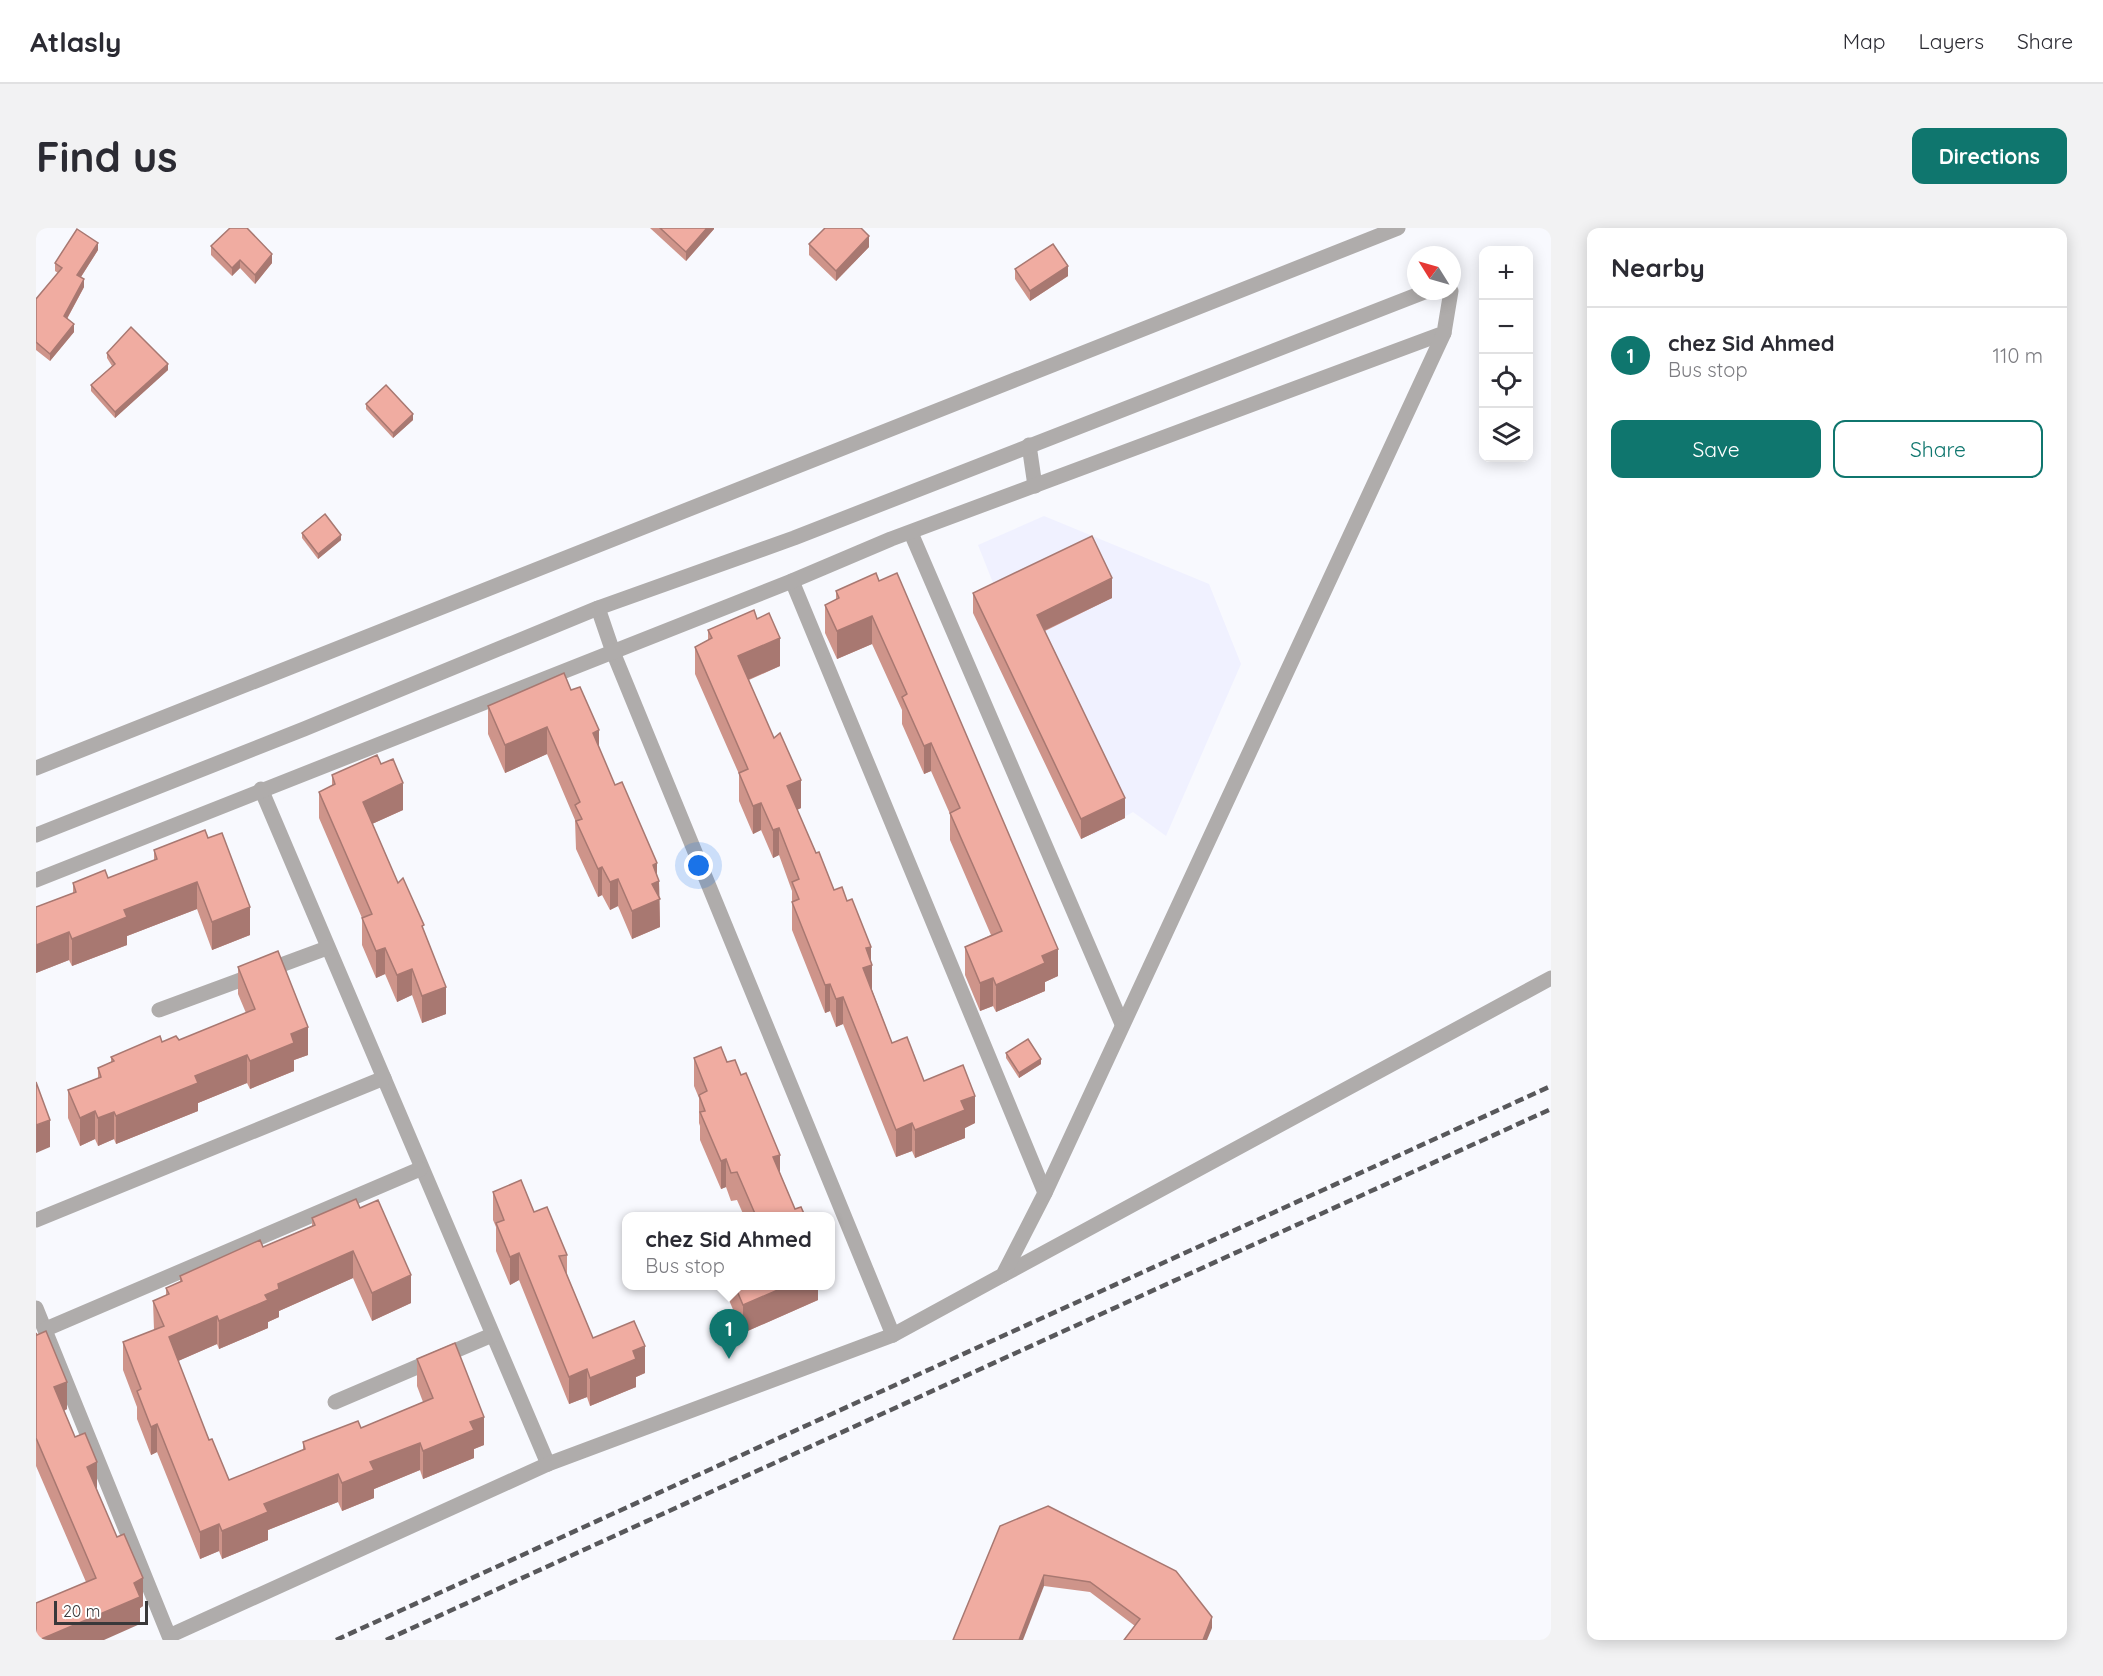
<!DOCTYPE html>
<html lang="en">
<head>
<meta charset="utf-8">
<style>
	:root { --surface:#fff; --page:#f2f2f3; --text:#2b2b33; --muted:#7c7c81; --line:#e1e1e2; --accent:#0f766e }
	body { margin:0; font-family:Quicksand,sans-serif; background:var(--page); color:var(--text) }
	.controls { position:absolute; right:18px; top:18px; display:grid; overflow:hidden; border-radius:12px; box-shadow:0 3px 15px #0003 }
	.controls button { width:54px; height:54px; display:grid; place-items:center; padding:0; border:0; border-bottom:2px solid var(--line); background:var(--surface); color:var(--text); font:30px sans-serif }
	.compass { position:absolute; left:1371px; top:18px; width:54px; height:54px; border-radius:50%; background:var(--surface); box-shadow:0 3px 15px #0003; rotate:307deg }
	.scale { position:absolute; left:18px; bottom:15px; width:94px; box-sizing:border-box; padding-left:6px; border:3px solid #38383a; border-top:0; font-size:16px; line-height:21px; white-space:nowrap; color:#38383a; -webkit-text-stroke:4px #fff; paint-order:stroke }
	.you { position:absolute; left:663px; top:638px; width:21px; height:21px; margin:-15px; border:4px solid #fff; border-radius:50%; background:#1a73e8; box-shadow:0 0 0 9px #1a73e833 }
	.badge { display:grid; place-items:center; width:39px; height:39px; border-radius:50%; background:var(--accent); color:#fff; font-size:20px; font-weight:700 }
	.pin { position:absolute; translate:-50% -50px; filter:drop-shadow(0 2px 3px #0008) }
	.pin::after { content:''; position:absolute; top:32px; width:21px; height:18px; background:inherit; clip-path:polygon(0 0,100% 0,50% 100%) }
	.popup { position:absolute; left:586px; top:984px; width:213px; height:78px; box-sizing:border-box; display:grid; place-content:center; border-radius:12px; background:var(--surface); filter:drop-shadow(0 2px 4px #0005); font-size:20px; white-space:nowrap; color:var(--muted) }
	.popup b { font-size:22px; color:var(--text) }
	.popup::after { content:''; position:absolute; left:50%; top:100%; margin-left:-12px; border:12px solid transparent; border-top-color:var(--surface) }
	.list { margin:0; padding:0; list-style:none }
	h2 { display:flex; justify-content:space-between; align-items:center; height:78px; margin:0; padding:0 24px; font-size:26px }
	h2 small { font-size:20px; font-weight:400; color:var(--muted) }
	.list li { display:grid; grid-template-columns:39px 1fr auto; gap:18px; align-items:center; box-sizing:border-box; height:96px; padding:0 24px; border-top:2px solid var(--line) }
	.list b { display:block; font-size:22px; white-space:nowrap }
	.list p { margin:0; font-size:20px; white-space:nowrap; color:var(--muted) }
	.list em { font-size:20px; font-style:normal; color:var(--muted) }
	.actions { display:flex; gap:12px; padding:18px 24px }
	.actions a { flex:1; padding:14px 0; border:2px solid var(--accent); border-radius:12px; text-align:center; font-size:21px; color:var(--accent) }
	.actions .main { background:var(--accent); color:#fff }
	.icon { flex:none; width:33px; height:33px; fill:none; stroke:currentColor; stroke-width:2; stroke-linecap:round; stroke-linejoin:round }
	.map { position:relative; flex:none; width:1515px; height:1412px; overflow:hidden; border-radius:12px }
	header { display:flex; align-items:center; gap:36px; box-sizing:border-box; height:84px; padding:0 30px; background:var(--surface); border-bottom:2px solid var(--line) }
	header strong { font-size:28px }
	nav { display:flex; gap:33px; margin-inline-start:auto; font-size:21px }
	.intro { display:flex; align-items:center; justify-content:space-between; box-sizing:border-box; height:144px; padding:0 36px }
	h1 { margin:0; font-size:42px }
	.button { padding:15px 27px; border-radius:12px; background:var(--accent); color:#fff; font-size:21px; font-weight:700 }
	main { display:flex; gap:36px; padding:0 36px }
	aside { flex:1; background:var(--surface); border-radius:12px; box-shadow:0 3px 15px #0003 }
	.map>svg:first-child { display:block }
</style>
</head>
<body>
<header>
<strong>Atlasly</strong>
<nav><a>Map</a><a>Layers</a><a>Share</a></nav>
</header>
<div class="intro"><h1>Find us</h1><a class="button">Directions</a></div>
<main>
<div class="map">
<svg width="1515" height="1412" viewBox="0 0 1515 1412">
	<rect width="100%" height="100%" fill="#f8f9fe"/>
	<path fill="#f0f1ff" d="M 1008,288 L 1173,356 L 1205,436 L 1130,608 L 1097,584 L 1057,607 L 942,317 Z"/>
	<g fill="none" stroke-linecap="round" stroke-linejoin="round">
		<g stroke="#afacab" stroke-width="15">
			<path d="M 0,540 L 1362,0"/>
			<path d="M 967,1047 L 1515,750"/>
		</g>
		<g stroke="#afacab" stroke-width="15">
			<path d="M 993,217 L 999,258"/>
			<path d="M 875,305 L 1086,796"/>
			<path d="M 756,353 L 1009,965"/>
			<path d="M 562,380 L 577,424 L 857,1107"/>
			<path d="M 225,561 L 512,1236"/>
			<path d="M 0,607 L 268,501 L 562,380 L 758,310 L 1391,63"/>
			<path d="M 0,652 L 756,353 L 855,311 L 1408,105 L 1415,63"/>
			<path d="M 123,782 L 291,720"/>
			<path d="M 0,992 L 348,850"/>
			<path d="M 0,1080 L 133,1408 L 512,1236 L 857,1107 L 967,1047 L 1009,965 L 1408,105"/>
			<path d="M 10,1101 L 384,941"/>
			<path d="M 299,1174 L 456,1107"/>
		</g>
		<g stroke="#58585b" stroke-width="4.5" stroke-dasharray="9 4.5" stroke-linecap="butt">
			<path d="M 300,1412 L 1515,858"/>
			<path d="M 350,1412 L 1515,881"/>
		</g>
	</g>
	<g fill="#ce948a">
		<path d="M 614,0 L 678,0 L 678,1 L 650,33 Z"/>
		<path d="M 773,16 L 833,19 L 800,53 L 773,27 Z"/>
		<path d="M 175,18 L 236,35 L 219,56 L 204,40 L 196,48 L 175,27 Z"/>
		<path d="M 62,22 L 45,49 L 48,59 L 31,91 L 38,104 L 14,133 L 0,122 L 0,71 L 22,45 L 19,43 L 19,35 Z"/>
		<path d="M 979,41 L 1032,48 L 994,73 L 979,51 Z"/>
		<path d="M 71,125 L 132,142 L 79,190 L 55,163 L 55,157 L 76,138 L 71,130 Z"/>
		<path d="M 330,176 L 377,192 L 357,210 L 330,181 Z"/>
		<path d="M 266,305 L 305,312 L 282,331 L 266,310 Z"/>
		<path d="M 840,345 L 1022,748 L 1009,754 L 1009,763 L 960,784 L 957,778 L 944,783 L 929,747 L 929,719 L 955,707 L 914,612 L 914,586 L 895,543 L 888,546 L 866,496 L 866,482 L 836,416 L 801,431 L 789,405 L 789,377 L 800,372 L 800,363 Z"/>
		<path d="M 937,365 L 1076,370 L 1009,403 L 1089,590 L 1045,611 L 937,385 Z"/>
		<path d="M 721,391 L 744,438 L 713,452 L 765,580 L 761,582 L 780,625 L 835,734 L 836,762 L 856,815 L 888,853 L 939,895 L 929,900 L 929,910 L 879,930 L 876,923 L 860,929 L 807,796 L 800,799 L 794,783 L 789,785 L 756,702 L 756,663 L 743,627 L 737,630 L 725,602 L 717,606 L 703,573 L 703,546 L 659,446 L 659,419 L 672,412 L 672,402 Z"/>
		<path d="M 535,462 L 563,520 L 579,557 L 623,653 L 624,699 L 596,711 L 582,678 L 574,682 L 566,667 L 562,669 L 540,621 L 539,592 L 511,526 L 469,545 L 452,506 L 452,478 Z"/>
		<path d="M 296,547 L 367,582 L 336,596 L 362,655 L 388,703 L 410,786 L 386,795 L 376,767 L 361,774 L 349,746 L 340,750 L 326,717 L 326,690 L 283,590 L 283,564 L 296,558 Z"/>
		<path d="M 169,602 L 214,707 L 176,722 L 161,681 L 91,708 L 91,717 L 36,738 L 33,732 L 0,745 L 0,679 L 37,665 L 37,655 L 72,650 L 118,632 L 118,622 Z"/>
		<path d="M 202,739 L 272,827 L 258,832 L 258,843 L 214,861 L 211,855 L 162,875 L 162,883 L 80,916 L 78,911 L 62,918 L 59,911 L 44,918 L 32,890 L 32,862 L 62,850 L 62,840 L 75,834 L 75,829 L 126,814 L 143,812 L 210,785 L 202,766 Z"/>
		<path d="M 970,825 L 1005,836 L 983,850 L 970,830 Z"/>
		<path d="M 658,830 L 691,834 L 744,945 L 759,981 L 769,988 L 708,988 L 701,972 L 695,973 L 690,959 L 685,961 L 664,912 L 664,898 L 663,895 L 663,870 L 658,858 Z"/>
		<path d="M 457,964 L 498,984 L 531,1027 L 531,1047 L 557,1110 L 609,1145 L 600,1149 L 600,1159 L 554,1178 L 551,1169 L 533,1176 L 483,1052 L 474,1057 L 460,1023 L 460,999 L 457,992 Z"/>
		<path d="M 324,980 L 375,1075 L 336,1093 L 317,1050 L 243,1083 L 243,1089 L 232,1094 L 232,1100 L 183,1121 L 181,1116 L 142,1133 L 173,1212 L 193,1252 L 267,1222 L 267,1214 L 325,1200 L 387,1174 L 381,1158 L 381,1131 L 448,1217 L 438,1221 L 438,1230 L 387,1251 L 384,1242 L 338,1261 L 338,1270 L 306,1283 L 302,1274 L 232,1302 L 232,1312 L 186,1331 L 183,1323 L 164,1331 L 121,1224 L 115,1227 L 101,1191 L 101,1179 L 87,1142 L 87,1114 L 118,1102 L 117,1073 L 130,1068 L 130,1060 L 144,1054 L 144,1048 L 227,1019 L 276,998 L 276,990 Z"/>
		<path d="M 690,1058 L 782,1058 L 782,1072 L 707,1105 L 690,1065 Z"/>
		<path d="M 0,1105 L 31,1181 L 28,1183 L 61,1262 L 107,1378 L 104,1380 L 104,1396 L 50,1354 L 0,1238 Z"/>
		<path d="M 964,1298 L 1176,1400 L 1099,1398 L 1054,1364 L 1008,1358 Z"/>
	</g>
	<g fill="#a87871">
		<path d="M 671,0 L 678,0 L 678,1 L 650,33 L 650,24 Z"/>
		<path d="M 833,8 L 833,19 L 800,53 L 800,43 Z"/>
		<path d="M 62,15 L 62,22 L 41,55 L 41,47 Z"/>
		<path d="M 236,26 L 236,35 L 219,56 L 219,47 Z"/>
		<path d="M 204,32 L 204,40 L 196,48 L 196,40 Z"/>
		<path d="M 1032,38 L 1032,48 L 994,73 L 994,63 Z"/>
		<path d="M 48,51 L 48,59 L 28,96 L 28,88 Z"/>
		<path d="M 38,96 L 38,104 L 14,133 L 14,126 Z"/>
		<path d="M 132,136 L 132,142 L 79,190 L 79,184 Z"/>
		<path d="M 377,186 L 377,192 L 357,210 L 357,205 Z"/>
		<path d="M 305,307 L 305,312 L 282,331 L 282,326 Z"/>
		<path d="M 1076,350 L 1076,370 L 1001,406 L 1001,387 Z"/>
		<path d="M 836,388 L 836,416 L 801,431 L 801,403 Z"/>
		<path d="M 744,410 L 744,438 L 702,456 L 702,428 Z"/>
		<path d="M 511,499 L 511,526 L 469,545 L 469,517 Z"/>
		<path d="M 563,502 L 563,530 L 557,505 Z"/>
		<path d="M 895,515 L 895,543 L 888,546 L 888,518 Z"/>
		<path d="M 765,552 L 765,580 L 751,586 L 751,558 Z"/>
		<path d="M 367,555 L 367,582 L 327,600 L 327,574 Z"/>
		<path d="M 1089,570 L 1089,590 L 1045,611 L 1045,591 Z"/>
		<path d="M 725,575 L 725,602 L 717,606 L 717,578 Z"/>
		<path d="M 743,600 L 743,627 L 737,630 L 737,602 Z"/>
		<path d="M 621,635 L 621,654 L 623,653 L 624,699 L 596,711 L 596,683 L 617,637 Z"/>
		<path d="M 566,639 L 566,667 L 562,669 L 562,641 Z"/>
		<path d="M 582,651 L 582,678 L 574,682 L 574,654 Z"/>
		<path d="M 161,654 L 161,681 L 91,708 L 91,717 L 36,738 L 36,711 L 88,682 Z"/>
		<path d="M 214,679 L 214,707 L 176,722 L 176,694 Z"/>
		<path d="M 33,704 L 33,732 L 0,745 L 0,717 Z"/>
		<path d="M 835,719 L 835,737 L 836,737 L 836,764 L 827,740 L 830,720 Z"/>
		<path d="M 349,720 L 349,746 L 340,750 L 340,723 Z"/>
		<path d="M 1022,721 L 1022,748 L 1009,754 L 1009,763 L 960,784 L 960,757 L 1006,728 Z"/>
		<path d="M 376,741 L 376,767 L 361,774 L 361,747 Z"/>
		<path d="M 957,750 L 957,778 L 944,783 L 944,755 Z"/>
		<path d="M 794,756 L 794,783 L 789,785 L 789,757 Z"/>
		<path d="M 410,759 L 410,786 L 386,795 L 386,768 Z"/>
		<path d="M 807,769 L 807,796 L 800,799 L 800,771 Z"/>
		<path d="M 272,799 L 272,827 L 258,832 L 258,843 L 214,861 L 214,833 L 255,806 Z"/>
		<path d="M 211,827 L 211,855 L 162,875 L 162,883 L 80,916 L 80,888 L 159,848 Z"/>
		<path d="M 1005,831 L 1005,836 L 983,850 L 983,845 Z"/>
		<path d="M 939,868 L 939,895 L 929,900 L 929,910 L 879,930 L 879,902 L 925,873 Z"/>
		<path d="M 59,883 L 59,911 L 44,918 L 44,890 Z"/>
		<path d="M 78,884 L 78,911 L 62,918 L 62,890 Z"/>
		<path d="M 14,892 L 14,919 L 0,925 L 0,897 Z"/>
		<path d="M 876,895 L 876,923 L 860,929 L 860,902 Z"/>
		<path d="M 744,927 L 744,954 L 737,929 Z"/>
		<path d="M 690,931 L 690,959 L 685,961 L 685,933 Z"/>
		<path d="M 317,1023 L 317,1050 L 243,1083 L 243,1089 L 232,1094 L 232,1100 L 183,1121 L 183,1093 L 229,1067 L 242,1056 Z"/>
		<path d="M 483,1025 L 483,1052 L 474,1057 L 474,1029 Z"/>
		<path d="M 375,1047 L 375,1075 L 336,1093 L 336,1065 Z"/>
		<path d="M 751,1058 L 782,1058 L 782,1072 L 707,1105 L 707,1077 Z"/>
		<path d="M 181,1088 L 181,1116 L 133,1137 L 133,1109 Z"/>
		<path d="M 609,1118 L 609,1145 L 600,1149 L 600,1159 L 554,1178 L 554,1150 L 597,1123 Z"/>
		<path d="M 551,1141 L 551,1169 L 533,1176 L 533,1149 Z"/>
		<path d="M 31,1154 L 31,1181 L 18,1187 L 18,1159 Z"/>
		<path d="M 448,1189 L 448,1217 L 438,1221 L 438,1230 L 387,1251 L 387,1223 L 434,1194 Z"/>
		<path d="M 121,1196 L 121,1224 L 115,1227 L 115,1199 Z"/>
		<path d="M 384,1215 L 384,1242 L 338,1261 L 338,1270 L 306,1283 L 306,1255 L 334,1234 Z"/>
		<path d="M 61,1234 L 61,1262 L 51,1267 L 51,1239 Z"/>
		<path d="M 302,1246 L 302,1274 L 232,1302 L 232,1312 L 186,1331 L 186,1303 L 228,1276 Z"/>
		<path d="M 183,1296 L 183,1323 L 164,1331 L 164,1304 Z"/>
		<path d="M 1008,1347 L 1008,1358 L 987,1412 L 983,1412 Z"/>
		<path d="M 107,1350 L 107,1378 L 104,1380 L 104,1396 L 68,1412 L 3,1412 L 98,1355 Z"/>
		<path d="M 1176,1389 L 1176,1400 L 1171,1412 L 1167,1412 Z"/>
	</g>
	<g fill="#f0aca1" stroke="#a87871" stroke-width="1.5">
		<path d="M 194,0 L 211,0 L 236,26 L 219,47 L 204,32 L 196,40 L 175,18 Z"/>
		<path d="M 624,0 L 671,0 L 650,24 Z"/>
		<path d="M 789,0 L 825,0 L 833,8 L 800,43 L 773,16 Z"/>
		<path d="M 41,1 L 62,15 L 41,47 L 48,51 L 28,88 L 38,96 L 14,126 L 0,114 L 0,71 L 26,40 L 19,35 Z"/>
		<path d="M 1017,16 L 1032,38 L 994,63 L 979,41 Z"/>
		<path d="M 95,99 L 132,136 L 79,184 L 55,157 L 79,136 L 71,125 Z"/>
		<path d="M 350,157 L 377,186 L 357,205 L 330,176 Z"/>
		<path d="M 289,286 L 305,307 L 282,326 L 266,305 Z"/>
		<path d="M 1056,308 L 1076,350 L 1001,387 L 1089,570 L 1045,591 L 937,365 Z"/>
		<path d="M 840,345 L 843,353 L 861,345 L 1022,721 L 1006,728 L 1009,735 L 960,757 L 957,750 L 944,755 L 929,719 L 966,703 L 914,585 L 924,580 L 895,515 L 888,518 L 866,469 L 871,466 L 836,388 L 801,403 L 789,377 L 803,370 L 800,363 Z"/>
		<path d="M 718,382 L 721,391 L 733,385 L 744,410 L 702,428 L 738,510 L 744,505 L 765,552 L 751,558 L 780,625 L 783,624 L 798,662 L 806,659 L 811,673 L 816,671 L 835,719 L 830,720 L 836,737 L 827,740 L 856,815 L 871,809 L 888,853 L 927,837 L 939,868 L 925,873 L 929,882 L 879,902 L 876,895 L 860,902 L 807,769 L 800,771 L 794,756 L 789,757 L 756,674 L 763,671 L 756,654 L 763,651 L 743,600 L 737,602 L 725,575 L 717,578 L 703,545 L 712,541 L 659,419 L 676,410 L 672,402 Z"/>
		<path d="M 528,445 L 535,462 L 544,459 L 563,502 L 557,505 L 579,557 L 586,554 L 621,635 L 617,637 L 623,653 L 616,656 L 624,671 L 596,683 L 582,651 L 574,654 L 566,639 L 562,641 L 540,593 L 546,591 L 539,577 L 544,574 L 511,499 L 469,517 L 452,478 Z"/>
		<path d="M 341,527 L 345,536 L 357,531 L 367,555 L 327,574 L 362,655 L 367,650 L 388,697 L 386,698 L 410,759 L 386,768 L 376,741 L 361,747 L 349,720 L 340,723 L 326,690 L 336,686 L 283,564 L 299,556 L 296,547 Z"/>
		<path d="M 169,602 L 172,610 L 186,605 L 214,679 L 176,694 L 161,654 L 88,682 L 91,689 L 36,711 L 33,704 L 0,717 L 0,679 L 40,664 L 37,655 L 69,642 L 72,650 L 121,631 L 118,622 Z"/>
		<path d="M 242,723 L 272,799 L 255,806 L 258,815 L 214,833 L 211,827 L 159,848 L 162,855 L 80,888 L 78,884 L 62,890 L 59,883 L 44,890 L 32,862 L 65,849 L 62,840 L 78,833 L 75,829 L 124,808 L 126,814 L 140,808 L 143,812 L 219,781 L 202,739 Z"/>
		<path d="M 992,811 L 1005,831 L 983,845 L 970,825 Z"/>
		<path d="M 685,819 L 691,834 L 699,832 L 705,847 L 710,845 L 744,927 L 737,929 L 759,981 L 765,979 L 769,988 L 720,988 L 701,944 L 695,945 L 690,931 L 685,933 L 664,884 L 669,883 L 663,867 L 671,863 L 658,830 Z"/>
		<path d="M 0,854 L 14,892 L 0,897 Z"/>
		<path d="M 485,952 L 498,984 L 511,979 L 531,1027 L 523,1028 L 557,1110 L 598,1093 L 609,1118 L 597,1123 L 600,1131 L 554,1150 L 551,1141 L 533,1149 L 483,1025 L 474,1029 L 460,995 L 468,992 L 457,964 Z"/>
		<path d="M 320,971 L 324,980 L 342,972 L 375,1047 L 336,1065 L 317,1023 L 242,1056 L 243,1061 L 229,1067 L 232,1072 L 183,1093 L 181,1088 L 133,1109 L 173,1212 L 176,1211 L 193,1252 L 269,1221 L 267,1214 L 322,1193 L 325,1200 L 397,1170 L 381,1131 L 419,1115 L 448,1189 L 434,1194 L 438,1202 L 387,1223 L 384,1215 L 334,1234 L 338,1242 L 306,1255 L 302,1246 L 228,1276 L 232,1284 L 186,1303 L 183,1296 L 164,1304 L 121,1196 L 115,1199 L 101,1163 L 105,1161 L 87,1114 L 128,1098 L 117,1073 L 133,1066 L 130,1060 L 146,1053 L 144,1048 L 224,1012 L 227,1019 L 279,997 L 276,990 Z"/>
		<path d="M 699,1058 L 751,1058 L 707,1077 Z"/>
		<path d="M 10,1103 L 31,1154 L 18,1159 L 39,1209 L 49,1205 L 61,1234 L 51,1239 L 81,1309 L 88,1306 L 107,1350 L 98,1355 L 104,1369 L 3,1412 L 0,1412 L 0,1375 L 60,1350 L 0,1210 L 0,1105 L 1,1107 Z"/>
		<path d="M 1012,1278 L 1140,1343 L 1176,1389 L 1167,1412 L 1088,1412 L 1104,1391 L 1054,1354 L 1008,1347 L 983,1412 L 917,1412 L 964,1298 Z"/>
	</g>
</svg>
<div class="controls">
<button>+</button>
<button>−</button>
<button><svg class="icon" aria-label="locate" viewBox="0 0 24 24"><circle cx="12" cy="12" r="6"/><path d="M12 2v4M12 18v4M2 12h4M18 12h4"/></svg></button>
<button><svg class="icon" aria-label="layers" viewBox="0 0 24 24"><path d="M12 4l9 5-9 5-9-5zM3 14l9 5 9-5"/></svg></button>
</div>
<svg class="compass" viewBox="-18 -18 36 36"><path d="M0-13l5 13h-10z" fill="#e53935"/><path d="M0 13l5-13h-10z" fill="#7c7c81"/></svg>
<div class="scale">20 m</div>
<div class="you"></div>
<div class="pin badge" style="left:693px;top:1131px">1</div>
<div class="popup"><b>chez Sid Ahmed</b>Bus stop</div>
</div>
<aside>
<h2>Nearby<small></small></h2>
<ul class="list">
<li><span class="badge">1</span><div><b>chez Sid Ahmed</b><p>Bus stop</p></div><em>110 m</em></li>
</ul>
<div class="actions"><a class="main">Save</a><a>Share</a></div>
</aside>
</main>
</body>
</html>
